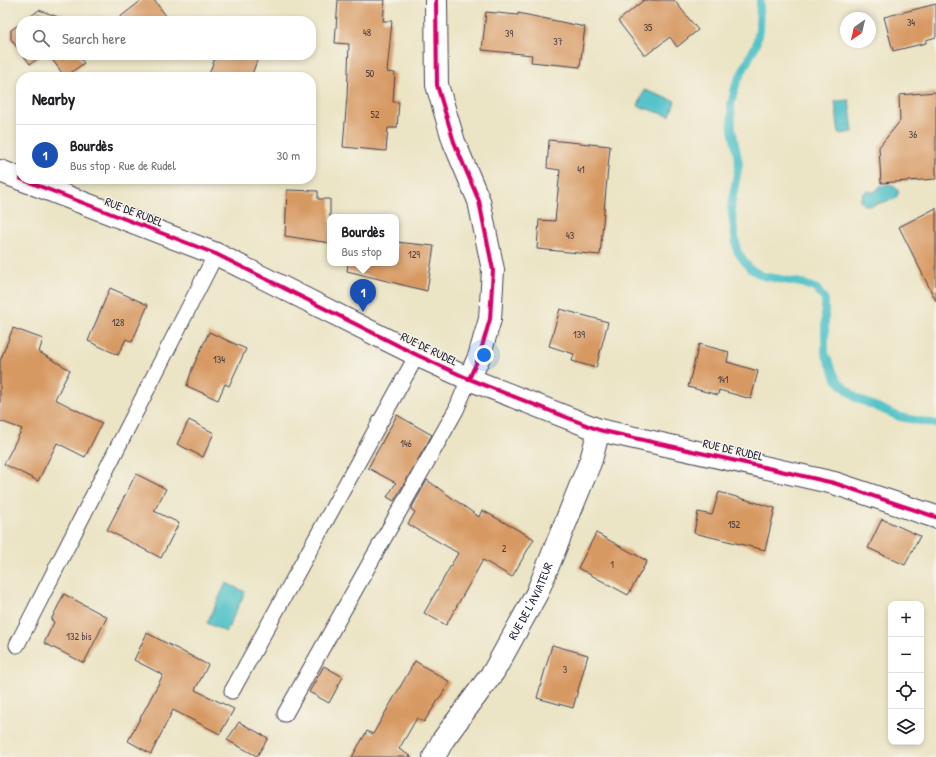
<!DOCTYPE html>
<html lang="en">
<head>
<meta charset="utf-8">
<style>
	:root { --surface:#fff; --page:#f2f2f2; --text:#202124; --muted:#757577; --line:#e0e0e0; --accent:#db2777 }
	body { margin:0; font-family:"Patrick Hand",sans-serif; background:var(--page); color:var(--text) }
	.controls { position:absolute; right:12px; bottom:12px; display:grid; overflow:hidden; border-radius:8px; box-shadow:0 2px 6px #0003 }
	.controls button { width:36px; height:36px; display:grid; place-items:center; padding:0; border:0; border-bottom:1px solid var(--line); background:var(--surface); color:var(--text); font:20px sans-serif }
	.compass { position:absolute; left:840px; top:12px; width:36px; height:36px; border-radius:50%; background:var(--surface); box-shadow:0 2px 6px #0003; rotate:214deg }
	.you { position:absolute; left:484px; top:355px; width:14px; height:14px; margin:-10px; border:3px solid #fff; border-radius:50%; background:#1a73e8; box-shadow:0 0 0 6px #1a73e833 }
	.badge { display:grid; place-items:center; width:26px; height:26px; border-radius:50%; background:var(--accent); color:#fff; font-size:13px; font-weight:700 }
	.pin { position:absolute; translate:-50% -33px; filter:drop-shadow(0 1px 2px #0008) }
	.pin::after { content:''; position:absolute; top:21px; width:14px; height:12px; background:inherit; clip-path:polygon(0 0,100% 0,50% 100%) }
	.popup { position:absolute; left:327px; top:214px; width:72px; height:52px; box-sizing:border-box; display:grid; place-content:center; border-radius:8px; background:var(--surface); filter:drop-shadow(0 1px 3px #0005); font-size:13px; white-space:nowrap; color:var(--muted) }
	.popup b { font-size:15px; color:var(--text) }
	.popup::after { content:''; position:absolute; left:50%; top:100%; margin-left:-8px; border:8px solid transparent; border-top-color:var(--surface) }
	.list { margin:0; padding:0; list-style:none }
	h2 { display:flex; justify-content:space-between; align-items:center; height:52px; margin:0; padding:0 16px; font-size:17px }
	h2 small { font-size:13px; font-weight:400; color:var(--muted) }
	.list li { display:grid; grid-template-columns:26px 1fr auto; gap:12px; align-items:center; box-sizing:border-box; height:60px; padding:0 16px; border-top:1px solid var(--line) }
	.list b { display:block; font-size:15px; white-space:nowrap }
	.list p { margin:0; font-size:13px; white-space:nowrap; color:var(--muted) }
	.list em { font-size:13px; font-style:normal; color:var(--muted) }
	.icon { flex:none; width:22px; height:22px; fill:none; stroke:currentColor; stroke-width:2; stroke-linecap:round; stroke-linejoin:round }
	.map { position:relative; flex:none; width:936px; height:757px; overflow:hidden }
	.search { position:absolute; background:var(--surface); box-shadow:0 2px 6px #0003; left:16px; top:16px; width:300px; height:44px; display:flex; align-items:center; gap:10px; box-sizing:border-box; padding:0 14px; border-radius:16px; color:var(--muted); font-size:15px }
	.panel { position:absolute; background:var(--surface); box-shadow:0 2px 6px #0003; left:16px; top:72px; width:300px; height:112px; border-radius:16px }
	.map>svg:first-child { display:block }
</style>
</head>
<body>
<div class="map">
<svg width="936" height="757" viewBox="0 0 936 757">
	<rect width="100%" height="100%" fill="#f7f3e8"/>
	<filter id="ink" filterUnits="userSpaceOnUse"><feTurbulence type="fractalNoise" baseFrequency=".025" numOctaves="2"/><feDisplacementMap in="SourceGraphic" scale="8" xChannelSelector="R" yChannelSelector="G"/><feConvolveMatrix kernelMatrix="1 2 1 2 8 2 1 2 1" color-interpolation-filters="sRGB"/></filter>
	<filter id="wash" filterUnits="userSpaceOnUse"><feTurbulence type="fractalNoise" baseFrequency=".012" numOctaves="4" result="noise"/><feDisplacementMap in="SourceGraphic" scale="16" xChannelSelector="R" yChannelSelector="G"/><feGaussianBlur stdDeviation="0.9" result="paint"/><feColorMatrix in="noise" values="0 0 0 0 0 0 0 0 0 0 0 0 0 0 0 0 0 1.4 0 .05"/><feComposite in="paint" operator="in"/></filter>
	<g filter="url(#wash)">
		<rect width="100%" height="100%" fill="#ebe4c5"/>
		<g fill="#55c3c9" stroke="#3c7282">
			<path d="M 644,90 L 675,101 L 670,116 L 638,106 Z"/>
			<path d="M 849,100 L 853,132 L 839,134 L 835,101 Z"/>
			<path d="M 888,184 L 894,186 L 898,190 L 898,194 L 895,199 L 869,206 L 865,205 L 860,201 L 863,193 L 868,191 L 874,192 L 881,186 Z"/>
			<path d="M 226,583 L 245,592 L 226,632 L 207,623 Z"/>
		</g>
		<g fill="none" stroke-linecap="round" stroke-linejoin="round">
			<path stroke="#55c3c9" stroke-width="8" d="M 760,0 L 759,30 L 756,45 L 736,84 L 731,104 L 732,129 L 739,164 L 731,206 L 737,251 L 750,269 L 763,276 L 801,283 L 817,289 L 825,300 L 825,353 L 837,380 L 856,398 L 900,417 L 936,424"/>
		</g>
		<g id="blocks">
			<g fill="#d79962">
				<path d="M 142,0 L 154,0 L 170,21 L 115,21 Z"/>
				<path d="M 338,0 L 385,0 L 383,21 L 392,21 L 387,72 L 395,73 L 393,102 L 399,102 L 397,128 L 388,128 L 386,151 L 343,147 L 347,97 L 349,44 L 335,43 Z"/>
				<path d="M 644,0 L 674,0 L 698,30 L 677,47 L 670,37 L 645,56 L 618,21 Z"/>
				<path d="M 936,4 L 936,37 L 926,40 L 926,43 L 893,51 L 884,17 Z"/>
				<path d="M 39,10 L 61,18 L 63,21 L 24,21 Z"/>
				<path d="M 486,12 L 518,15 L 518,13 L 585,27 L 580,67 L 531,62 L 532,55 L 482,50 Z"/>
				<path d="M 21,23 L 21,53 L 11,39 L 11,30 Z"/>
				<path d="M 23,55 L 43,55 L 30,64 Z"/>
				<path d="M 49,55 L 78,55 L 84,63 L 65,77 Z"/>
				<path d="M 216,55 L 259,55 L 251,77 L 208,77 Z"/>
				<path d="M 936,92 L 936,179 L 881,183 L 879,147 L 900,121 L 899,95 Z"/>
				<path d="M 549,140 L 610,146 L 600,255 L 537,249 L 539,220 L 555,221 L 560,170 L 547,168 Z"/>
				<path d="M 287,190 L 318,191 L 318,199 L 330,199 L 330,243 L 285,236 Z"/>
				<path d="M 936,208 L 936,301 L 899,227 Z"/>
				<path d="M 396,242 L 434,246 L 427,291 L 347,271 L 348,263 L 396,263 Z"/>
				<path d="M 110,288 L 148,305 L 132,342 L 126,339 L 118,355 L 88,341 Z"/>
				<path d="M 560,309 L 608,322 L 596,368 L 572,361 L 574,354 L 549,346 Z"/>
				<path d="M 13,328 L 43,339 L 39,352 L 70,370 L 55,399 L 102,423 L 85,457 L 57,443 L 38,481 L 4,464 L 22,429 L 0,421 L 0,361 Z"/>
				<path d="M 209,332 L 246,349 L 229,386 L 225,384 L 218,400 L 187,386 L 192,369 Z"/>
				<path d="M 699,344 L 729,352 L 727,362 L 758,371 L 751,399 L 719,390 L 718,395 L 688,387 Z"/>
				<path d="M 397,415 L 432,435 L 394,501 L 387,497 L 396,483 L 368,468 Z"/>
				<path d="M 189,420 L 214,433 L 203,457 L 177,444 Z"/>
				<path d="M 136,474 L 166,489 L 154,511 L 179,523 L 161,558 L 107,530 Z"/>
				<path d="M 427,480 L 479,517 L 482,510 L 534,539 L 512,577 L 483,560 L 446,625 L 424,613 L 458,553 L 408,524 L 415,512 L 411,509 Z"/>
				<path d="M 719,492 L 775,508 L 765,550 L 694,533 L 698,512 L 712,515 Z"/>
				<path d="M 882,519 L 920,536 L 905,565 L 868,548 Z"/>
				<path d="M 596,533 L 647,561 L 628,595 L 578,568 Z"/>
				<path d="M 64,594 L 107,617 L 84,663 L 44,643 L 54,622 L 51,620 Z"/>
				<path d="M 147,633 L 208,665 L 195,690 L 234,709 L 220,734 L 173,710 L 151,754 L 128,741 L 163,675 L 134,660 Z"/>
				<path d="M 552,645 L 588,655 L 573,708 L 537,698 Z"/>
				<path d="M 415,661 L 450,682 L 424,722 L 417,718 L 399,749 L 412,757 L 352,757 L 367,731 L 373,734 Z"/>
				<path d="M 324,666 L 343,677 L 329,703 L 309,692 Z"/>
				<path d="M 239,722 L 268,738 L 257,756 L 227,740 Z"/>
			</g>
		</g>
	</g>
	<g filter="url(#ink)">
		<use href="#blocks" fill-opacity="0" stroke="#403f50" stroke-width="1"/>
		<g fill="none" stroke-linecap="round" stroke-linejoin="round">
			<defs>
				<g id="lane">
					<path d="M 17,645 L 216,254"/>
					<path d="M 232,691 L 417,355"/>
					<path d="M 285,714 L 456,410 L 469,379"/>
				</g>
				<g id="street">
					<path d="M 436,0 L 437,85 L 454,142 L 479,201 L 493,270 L 490,319 L 479,357 L 469,379"/>
					<path d="M 0,171 L 21,179"/>
					<path d="M 21,179 L 216,254 L 417,355 L 469,379 L 599,430 L 834,483 L 936,517"/>
					<path id="s1" d="M 434,757 L 443,740 L 494,671 L 537,593 L 591,460 L 599,430"/>
				</g>
			</defs>
			<use href="#lane" stroke="#403f50" stroke-width="17"/>
			<use href="#street" stroke="#403f50" stroke-width="24"/>
			<use href="#lane" stroke="#fff" stroke-width="15"/>
			<use href="#street" stroke="#fff" stroke-width="22"/>
			<defs>
				<g id="cycleway">
					<path d="M 436,0 L 437,85 L 454,142 L 479,201 L 493,270 L 490,319 L 479,357 L 469,379"/>
					<path d="M 21,179 L 216,254 L 417,355 L 469,379 L 599,430 L 834,483 L 936,517"/>
				</g>
			</defs>
			<use href="#cycleway" stroke="#f7f3e8" stroke-width="6"/>
			<use href="#cycleway" stroke="#d6006c" stroke-width="4"/>
		</g>
	</g>
	<g text-anchor="middle" stroke-width="3" stroke-linejoin="round" paint-order="stroke">
		<g font-size="10" fill="#4f4045">
			<text x="911" y="26">34</text>
			<text x="648" y="31">35</text>
			<text x="367" y="36">48</text>
			<text x="509" y="37">39</text>
			<text x="558" y="45">37</text>
			<text x="370" y="77">50</text>
			<text x="375" y="118">52</text>
			<text x="913" y="138">36</text>
			<text x="581" y="173">41</text>
			<text x="570" y="239">43</text>
			<text x="414" y="258">129</text>
			<text x="118" y="326">128</text>
			<text x="579" y="338">139</text>
			<text x="219" y="363">134</text>
			<text x="723" y="383">141</text>
			<text x="406" y="447">146</text>
			<text x="734" y="528">152</text>
			<text x="504" y="552">2</text>
			<text x="612" y="568">1</text>
			<text x="79" y="640">132 bis</text>
			<text x="565" y="673">3</text>
		</g>
		<g font-size="12" fill="#22223b" stroke="#f7f3e8">
			<text transform="translate(134 212) rotate(21)" y="4">RUE DE RUDEL</text>
			<text transform="translate(429 349) rotate(26)" y="4">RUE DE RUDEL</text>
			<text transform="translate(733 450) rotate(13)" y="4">RUE DE RUDEL</text>
			<text dy="4" stroke="none"><textPath href="#s1" startOffset="184">RUE DE L'AVIATEUR</textPath></text>
		</g>
	</g>
</svg>
<div class="controls">
<button>+</button>
<button>−</button>
<button><svg class="icon" aria-label="locate" viewBox="0 0 24 24"><circle cx="12" cy="12" r="6"/><path d="M12 2v4M12 18v4M2 12h4M18 12h4"/></svg></button>
<button><svg class="icon" aria-label="layers" viewBox="0 0 24 24"><path d="M12 4l9 5-9 5-9-5zM3 14l9 5 9-5"/></svg></button>
</div>
<svg class="compass" viewBox="-18 -18 36 36"><path d="M0-13l5 13h-10z" fill="#e53935"/><path d="M0 13l5-13h-10z" fill="#757577"/></svg>
<div class="you"></div>
<div class="pin badge" style="left:363px;top:312px;background:#1a4fb4">1</div>
<div class="popup"><b>Bourdès</b>Bus stop</div>
<div class="search"><svg class="icon" aria-label="search" viewBox="0 0 24 24"><circle cx="10" cy="10" r="6"/><path d="M15 15l6 6"/></svg>Search here</div>
<section class="panel">
<h2>Nearby<small></small></h2>
<ul class="list">
<li><span class="badge" style="background:#1a4fb4">1</span><div><b>Bourdès</b><p>Bus stop · Rue de Rudel</p></div><em>30 m</em></li>
</ul>
</section>
</div>
</body>
</html>
